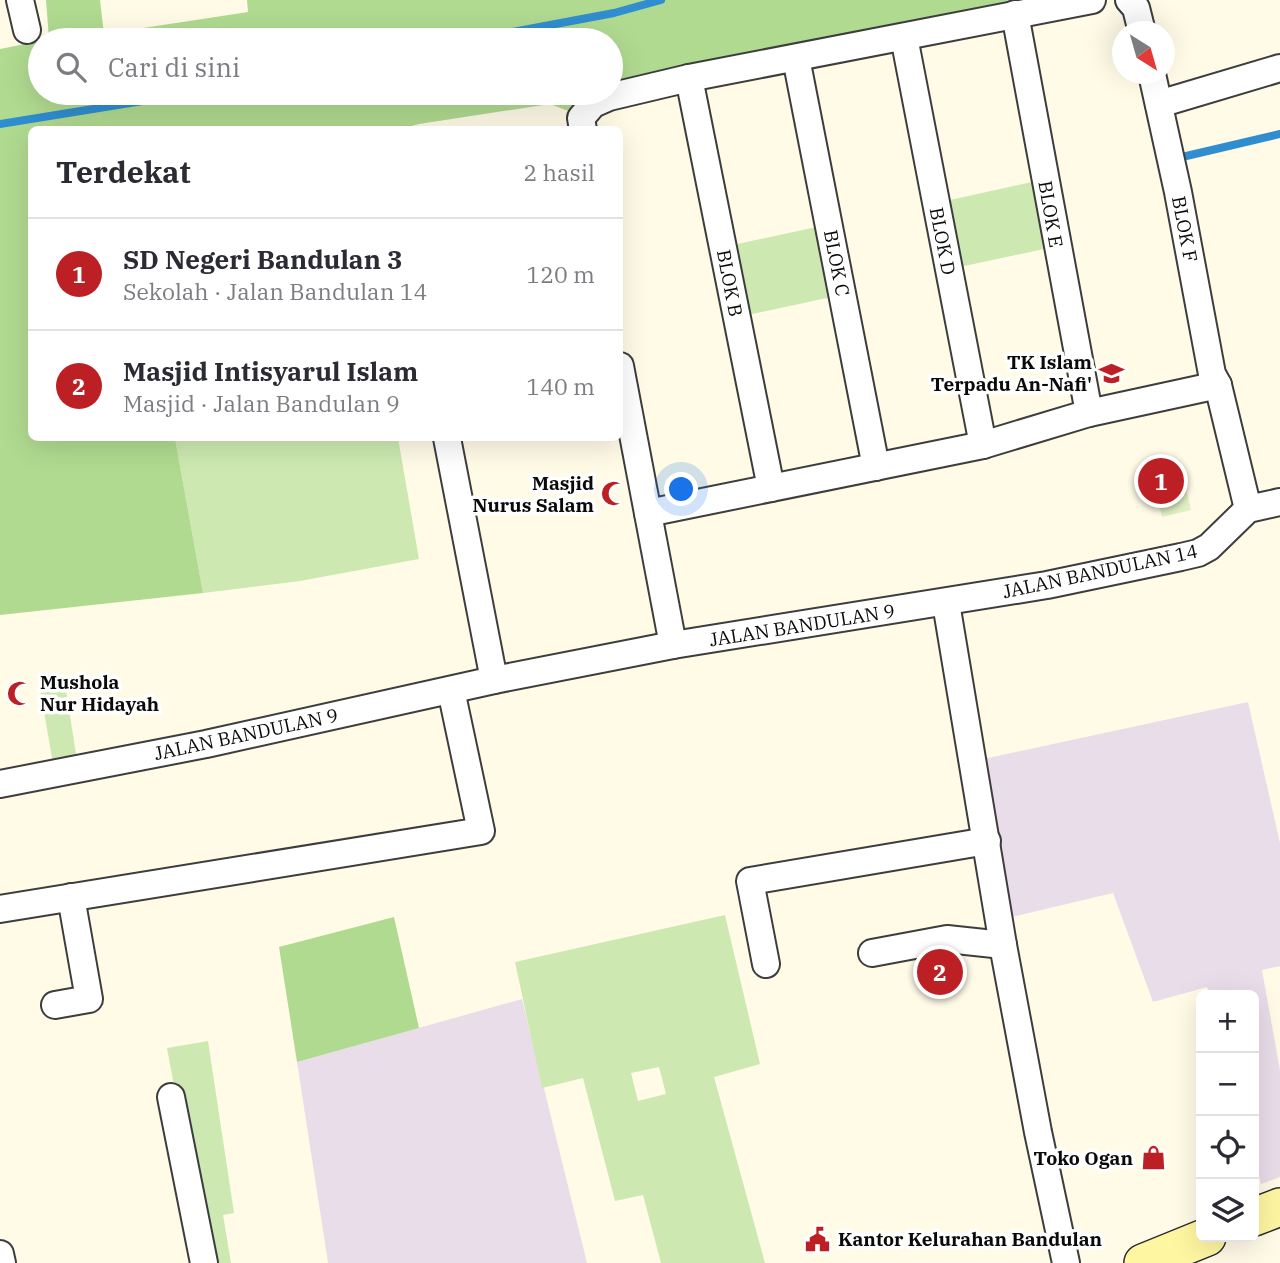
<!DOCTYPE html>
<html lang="id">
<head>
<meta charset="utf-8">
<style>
	:root { --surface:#fff; --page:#f7f7f7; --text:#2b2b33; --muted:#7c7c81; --line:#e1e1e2; --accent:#bc2025 }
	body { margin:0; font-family:"IBM Plex Serif",serif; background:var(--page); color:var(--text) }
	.controls { position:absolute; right:21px; bottom:21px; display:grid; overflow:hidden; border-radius:10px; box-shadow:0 7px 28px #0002 }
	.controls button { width:63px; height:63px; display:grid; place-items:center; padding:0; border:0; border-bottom:2px solid var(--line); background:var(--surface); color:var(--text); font:35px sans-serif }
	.compass { position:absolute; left:1112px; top:21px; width:63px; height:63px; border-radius:50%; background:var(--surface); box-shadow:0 7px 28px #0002; rotate:143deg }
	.you { position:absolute; left:682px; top:490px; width:24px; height:24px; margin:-18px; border:5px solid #fff; border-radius:50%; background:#1a73e8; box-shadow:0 0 0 10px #1a73e833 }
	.badge { display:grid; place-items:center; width:46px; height:46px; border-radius:50%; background:var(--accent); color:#fff; font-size:23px; font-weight:700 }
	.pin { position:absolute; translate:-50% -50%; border:4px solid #fff; box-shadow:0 2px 7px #0006 }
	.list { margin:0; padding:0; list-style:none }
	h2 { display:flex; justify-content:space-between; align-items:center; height:91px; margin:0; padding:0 28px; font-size:30px }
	h2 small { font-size:23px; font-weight:400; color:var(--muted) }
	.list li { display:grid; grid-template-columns:46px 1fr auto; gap:21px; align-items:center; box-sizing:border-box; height:112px; padding:0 28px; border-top:2px solid var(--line) }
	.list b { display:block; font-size:26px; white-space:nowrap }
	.list p { margin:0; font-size:23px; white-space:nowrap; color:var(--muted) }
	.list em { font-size:23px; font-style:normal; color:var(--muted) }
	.icon { flex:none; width:38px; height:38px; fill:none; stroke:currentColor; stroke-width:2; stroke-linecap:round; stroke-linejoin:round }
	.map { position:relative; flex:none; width:1280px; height:1263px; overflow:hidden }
	.search { position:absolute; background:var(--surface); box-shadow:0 7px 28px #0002; left:28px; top:28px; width:595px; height:77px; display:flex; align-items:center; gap:18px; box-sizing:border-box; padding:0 24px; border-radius:38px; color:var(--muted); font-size:26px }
	.panel { position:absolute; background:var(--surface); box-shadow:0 7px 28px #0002; left:28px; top:126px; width:595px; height:315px; border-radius:10px }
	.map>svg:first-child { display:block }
</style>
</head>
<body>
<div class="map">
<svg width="1280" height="1263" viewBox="0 0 1280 1263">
	<rect width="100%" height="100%" fill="#fffbe7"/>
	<g fill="#e9ddea">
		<path d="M 1248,702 L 1280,843 L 1280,966 L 1262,970 L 1280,1070 L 1280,1177 L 1261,1184 L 1254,1159 L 1254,995 L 1210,995 L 1207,987 L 1153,1002 L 1113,893 L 1008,918 L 979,760 Z"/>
		<path d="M 522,999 L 587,1263 L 328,1263 L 297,1062 Z"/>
	</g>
	<g fill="#cde9b1" fill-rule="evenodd">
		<path d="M 1036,181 L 1049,248 L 955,268 L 941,202 Z"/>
		<path d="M 821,226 L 836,296 L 743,316 L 728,246 Z"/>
		<path d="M 175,438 L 398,438 L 419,559 L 300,581 L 203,593 Z"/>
		<path d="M 64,678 L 77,760 L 53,764 L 39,682 Z"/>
		<path d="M 725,915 L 760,1064 L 714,1077 L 765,1263 L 661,1263 L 643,1195 L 615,1201 L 583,1078 L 542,1088 L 515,962 ZM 659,1067 L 666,1094 L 638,1101 L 631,1073 Z"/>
		<path d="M 208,1041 L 234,1213 L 223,1215 L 231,1263 L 207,1263 L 167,1048 Z"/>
	</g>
	<g fill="#b0da90">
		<path d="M 46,0 L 100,0 L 104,34 L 248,12 L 247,0 L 1027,0 L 611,88 L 611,40 L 44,40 L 49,39 Z"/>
		<path d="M 40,41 L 40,93 L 595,93 L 571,112 L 550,104 L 419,124 L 400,129 L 32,130 L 32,438 L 175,438 L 203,593 L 0,615 L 0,49 Z"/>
		<path d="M 394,917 L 419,1028 L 297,1062 L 279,947 Z"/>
	</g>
	<path fill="#e0f0c3" d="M 1180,461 L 1191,510 L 1162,517 L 1151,468 Z"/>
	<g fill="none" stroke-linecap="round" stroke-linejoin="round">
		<g stroke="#308ed0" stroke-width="8">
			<path d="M 470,40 L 614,13 L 661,0"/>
			<path d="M 0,124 L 192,93"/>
			<path d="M 1182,157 L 1280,134"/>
		</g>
		<defs>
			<g id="minor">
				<path d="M 20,0 L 27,30"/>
				<path d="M 1129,0 L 1136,8 L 1142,32"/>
				<path d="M 1015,14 L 1089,413"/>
				<path d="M 904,37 L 983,445"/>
				<path d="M 796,58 L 876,467"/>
				<path d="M 1152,74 L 1178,192 L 1212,374 L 1218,385 L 1248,509"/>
				<path d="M 689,78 L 771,488"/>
				<path d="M 1159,104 L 1280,68"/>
				<path d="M 583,130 L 581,118 L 593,104 L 609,97 L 689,78 L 1092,0"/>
				<path d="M 620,366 L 673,645"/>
				<path d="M 447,438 L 494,680"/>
				<path d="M 648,513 L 983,445 L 1089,413 L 1218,385"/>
				<path d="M 946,603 L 1003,945 L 1038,1132 L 1066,1263"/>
				<path d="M 0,784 L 206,744 L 494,680 L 673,645 L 1047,585 L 1181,557 L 1198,553 L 1209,547 L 1248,509 L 1280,502"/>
				<path d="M 0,909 L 481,831 L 451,690"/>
				<path d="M 872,953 L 947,939 L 1003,945"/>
				<path d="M 766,964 L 750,881 L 987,841"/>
				<path d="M 55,1005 L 89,999 L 71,897"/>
				<path d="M 171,1097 L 204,1263"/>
				<path d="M 0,1254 L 2,1263"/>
			</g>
			<g id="secondary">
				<path d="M 1254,1217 L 1280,1207"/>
				<path d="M 1143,1263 L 1207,1237"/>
			</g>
		</defs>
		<use href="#minor" stroke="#3d3d3d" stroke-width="30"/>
		<use href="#secondary" stroke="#2c2c2c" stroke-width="40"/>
		<use href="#minor" stroke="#fff" stroke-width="26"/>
		<use href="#secondary" stroke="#fff6a2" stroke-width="37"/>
	</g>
	<defs>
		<symbol id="school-bare" viewBox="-9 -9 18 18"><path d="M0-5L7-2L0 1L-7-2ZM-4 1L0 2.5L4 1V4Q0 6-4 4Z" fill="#bc2025" stroke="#fff" stroke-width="2.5" paint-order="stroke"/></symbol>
		<symbol id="mosque-bare" viewBox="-9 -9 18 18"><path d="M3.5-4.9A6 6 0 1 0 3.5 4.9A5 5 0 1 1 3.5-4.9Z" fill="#bc2025" stroke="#fff" stroke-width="2.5" paint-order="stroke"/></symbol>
		<symbol id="shop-bare" viewBox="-9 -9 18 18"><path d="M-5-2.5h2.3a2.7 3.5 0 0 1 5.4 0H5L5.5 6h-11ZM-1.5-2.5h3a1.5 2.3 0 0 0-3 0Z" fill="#bc2025" stroke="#fff" stroke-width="2.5" paint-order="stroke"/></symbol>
		<symbol id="civic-bare" viewBox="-9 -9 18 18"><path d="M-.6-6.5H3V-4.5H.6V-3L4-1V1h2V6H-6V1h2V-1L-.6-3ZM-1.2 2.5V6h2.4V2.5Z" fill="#bc2025" stroke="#fff" stroke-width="2.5" paint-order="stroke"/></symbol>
	</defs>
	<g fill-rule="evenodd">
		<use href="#school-bare" x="1094" y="356" width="35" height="35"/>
		<use href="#mosque-bare" x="596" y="476" width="35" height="35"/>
		<use href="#mosque-bare" x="2" y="676" width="35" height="35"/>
		<use href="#shop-bare" x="1136" y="1140" width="35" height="35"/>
		<use href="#civic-bare" x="800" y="1222" width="35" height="35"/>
	</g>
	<g text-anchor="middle" stroke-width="7" stroke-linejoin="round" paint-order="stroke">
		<g font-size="19" fill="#0a0a0a" stroke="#fff">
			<text transform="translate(1051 214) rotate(80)" y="7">BLOK E</text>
			<text transform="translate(1185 229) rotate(79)" y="7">BLOK F</text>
			<text transform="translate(943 241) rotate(79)" y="7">BLOK D</text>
			<text transform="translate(837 263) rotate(79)" y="7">BLOK C</text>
			<text transform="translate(730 283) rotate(79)" y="7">BLOK B</text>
			<text transform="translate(1100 571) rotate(-12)" y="7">JALAN BANDULAN 14</text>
			<text transform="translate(802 625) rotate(-9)" y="7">JALAN BANDULAN 9</text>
			<text transform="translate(246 734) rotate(-12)" y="7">JALAN BANDULAN 9</text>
		</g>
		<g font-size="19" font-weight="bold" fill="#0a0a0a" stroke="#fff" text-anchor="end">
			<text x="1092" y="369">TK Islam<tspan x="1092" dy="22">Terpadu An-Nafi'</tspan></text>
			<text x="594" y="490">Masjid<tspan x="594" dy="22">Nurus Salam</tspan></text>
			<text x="40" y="689" text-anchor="start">Mushola<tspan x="40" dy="22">Nur Hidayah</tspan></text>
			<text x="1133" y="1165">Toko Ogan</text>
			<text x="838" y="1246" text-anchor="start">Kantor Kelurahan Bandulan</text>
		</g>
	</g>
</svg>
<div class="controls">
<button>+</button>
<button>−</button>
<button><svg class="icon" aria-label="locate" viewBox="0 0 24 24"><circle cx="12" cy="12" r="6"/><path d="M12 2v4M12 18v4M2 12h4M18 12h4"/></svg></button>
<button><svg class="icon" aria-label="layers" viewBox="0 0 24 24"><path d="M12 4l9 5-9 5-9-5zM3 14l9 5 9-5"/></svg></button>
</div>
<svg class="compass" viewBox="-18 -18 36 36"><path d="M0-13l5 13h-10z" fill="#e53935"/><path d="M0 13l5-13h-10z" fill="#7c7c81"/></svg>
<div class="you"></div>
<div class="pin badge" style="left:1161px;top:481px">1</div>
<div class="pin badge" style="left:940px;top:972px">2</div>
<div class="search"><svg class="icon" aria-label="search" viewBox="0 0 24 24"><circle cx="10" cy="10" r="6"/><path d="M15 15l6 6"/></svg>Cari di sini</div>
<section class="panel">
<h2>Terdekat<small>2 hasil</small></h2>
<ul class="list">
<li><span class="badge">1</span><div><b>SD Negeri Bandulan 3</b><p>Sekolah · Jalan Bandulan 14</p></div><em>120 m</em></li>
<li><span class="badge">2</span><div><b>Masjid Intisyarul Islam</b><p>Masjid · Jalan Bandulan 9</p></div><em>140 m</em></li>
</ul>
</section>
</div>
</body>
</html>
